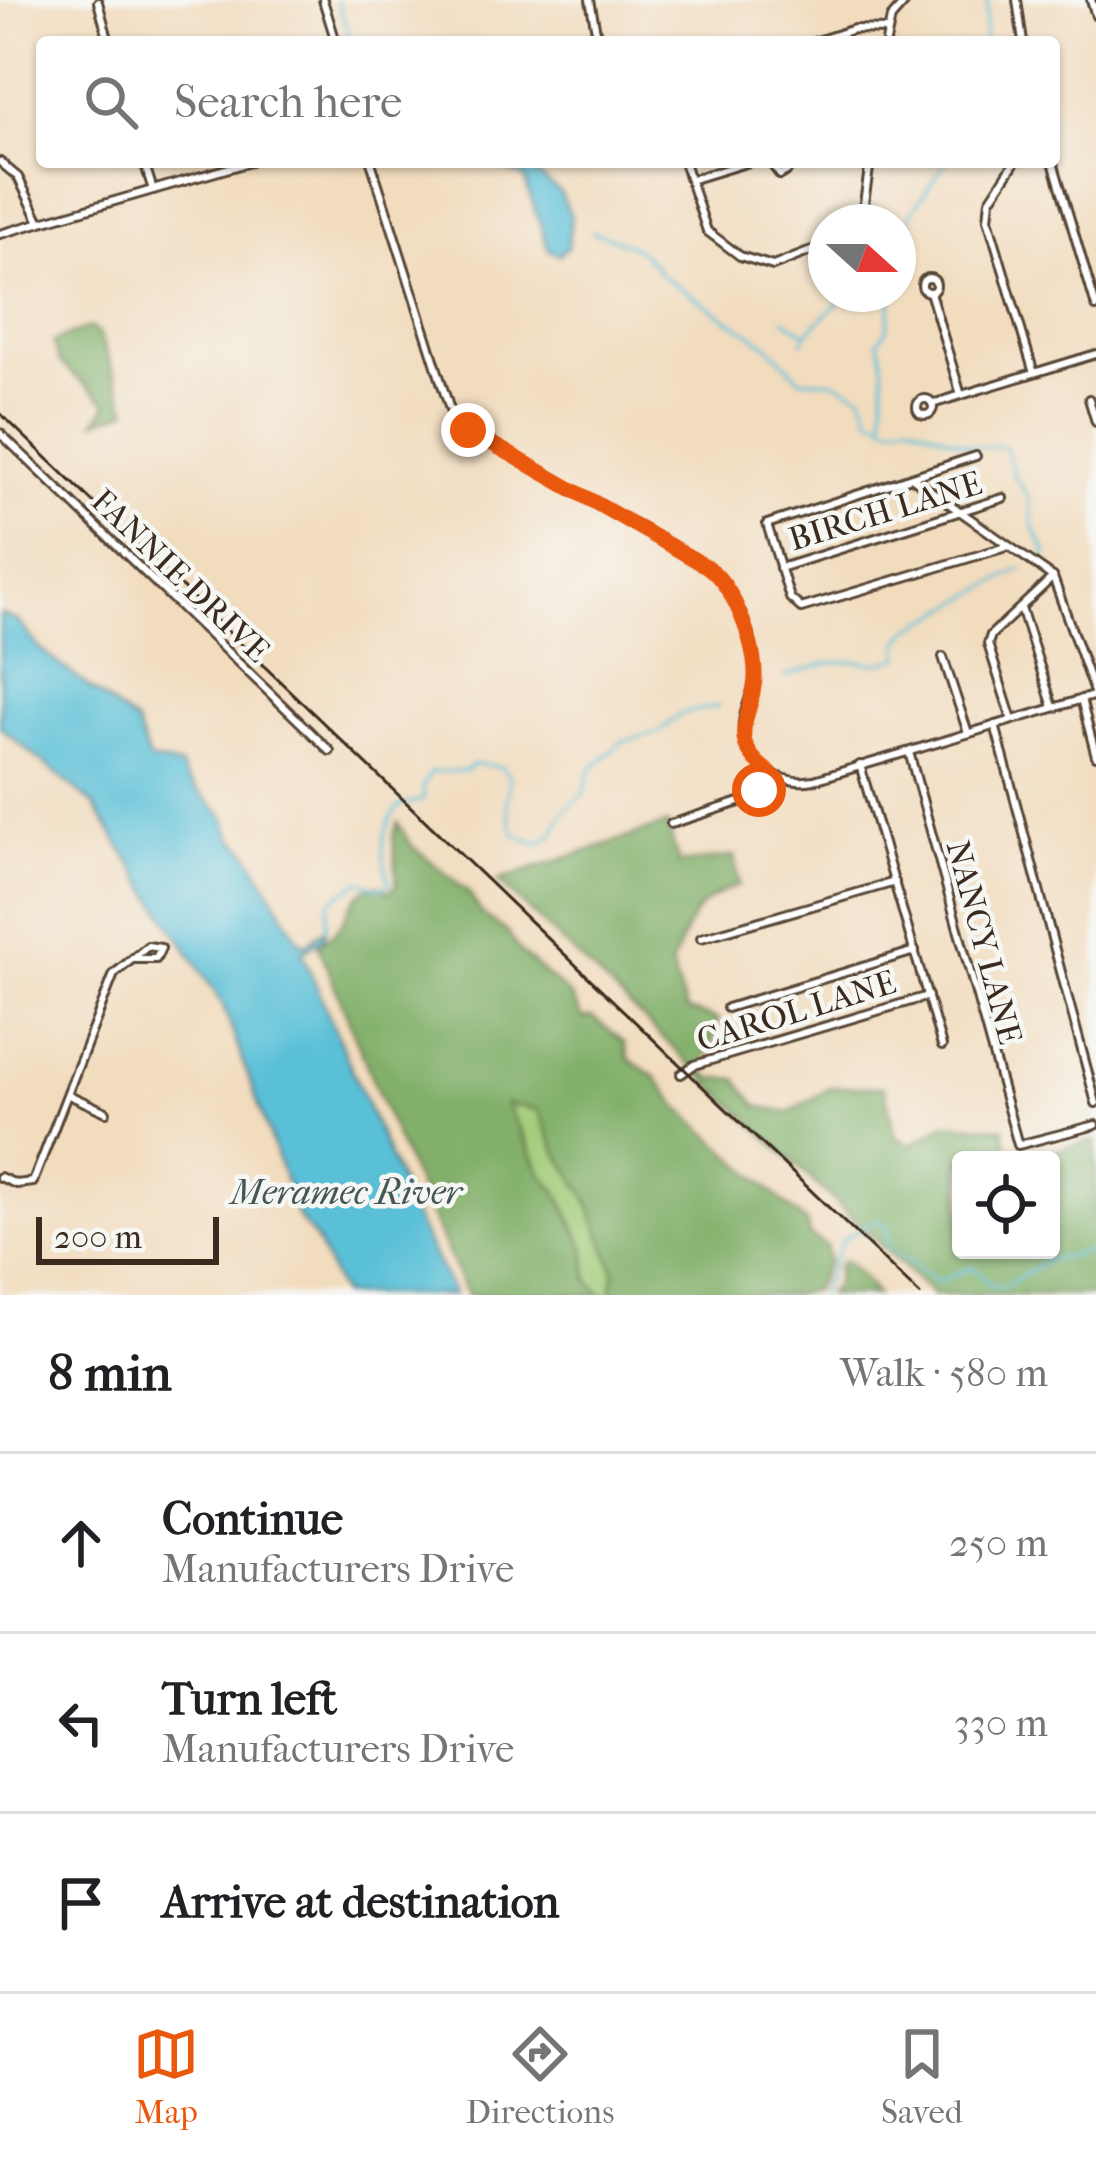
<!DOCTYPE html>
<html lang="en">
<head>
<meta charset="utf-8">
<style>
	:root { --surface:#fff; --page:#f6f6f6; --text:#202124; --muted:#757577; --line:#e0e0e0; --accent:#ea580c }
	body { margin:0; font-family:"IM FELL French Canon",serif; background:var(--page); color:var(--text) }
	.controls { position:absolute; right:36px; bottom:36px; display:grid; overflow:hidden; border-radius:12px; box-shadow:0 3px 9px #0004 }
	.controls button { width:108px; height:108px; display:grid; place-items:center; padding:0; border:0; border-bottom:3px solid var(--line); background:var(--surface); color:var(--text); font:60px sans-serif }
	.compass { position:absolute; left:808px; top:204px; width:108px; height:108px; border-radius:50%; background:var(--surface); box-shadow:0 3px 9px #0004; rotate:111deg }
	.scale { position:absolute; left:36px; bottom:30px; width:183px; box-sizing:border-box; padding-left:12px; border:6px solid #3b2a1e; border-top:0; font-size:33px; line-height:42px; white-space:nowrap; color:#3b2a1e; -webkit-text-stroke:9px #f6f6f2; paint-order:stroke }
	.stop { position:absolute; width:36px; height:36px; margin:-27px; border:9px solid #ea580c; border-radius:50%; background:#fff }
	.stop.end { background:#ea580c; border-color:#fff; box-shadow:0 3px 12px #0008 }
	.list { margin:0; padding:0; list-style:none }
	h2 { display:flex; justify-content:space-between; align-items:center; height:156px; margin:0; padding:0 48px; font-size:51px }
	h2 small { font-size:39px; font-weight:400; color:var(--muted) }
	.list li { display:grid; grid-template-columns:78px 1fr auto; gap:36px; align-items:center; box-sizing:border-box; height:180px; padding:0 48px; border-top:3px solid var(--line) }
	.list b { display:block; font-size:45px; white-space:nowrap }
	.list p { margin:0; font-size:39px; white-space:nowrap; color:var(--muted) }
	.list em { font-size:39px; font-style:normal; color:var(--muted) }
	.icon { flex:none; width:66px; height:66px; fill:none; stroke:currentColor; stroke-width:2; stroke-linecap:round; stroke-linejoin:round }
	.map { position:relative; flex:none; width:1096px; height:1295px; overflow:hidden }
	.search { position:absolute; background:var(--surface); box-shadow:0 3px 9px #0004; left:36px; right:36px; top:36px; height:132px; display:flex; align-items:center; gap:30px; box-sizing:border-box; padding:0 42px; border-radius:12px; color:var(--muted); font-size:45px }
	.sheet { height:696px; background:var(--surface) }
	nav { display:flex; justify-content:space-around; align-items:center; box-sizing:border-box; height:168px; border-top:3px solid var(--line); background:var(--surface); font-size:33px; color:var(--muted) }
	nav a { display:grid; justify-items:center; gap:6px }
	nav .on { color:var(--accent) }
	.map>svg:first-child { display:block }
</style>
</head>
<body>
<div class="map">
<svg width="1096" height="1295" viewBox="0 0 1096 1295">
	<rect width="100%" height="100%" fill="#f6f6f2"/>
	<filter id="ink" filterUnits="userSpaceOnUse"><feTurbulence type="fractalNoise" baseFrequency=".00833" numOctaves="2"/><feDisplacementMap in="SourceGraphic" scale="24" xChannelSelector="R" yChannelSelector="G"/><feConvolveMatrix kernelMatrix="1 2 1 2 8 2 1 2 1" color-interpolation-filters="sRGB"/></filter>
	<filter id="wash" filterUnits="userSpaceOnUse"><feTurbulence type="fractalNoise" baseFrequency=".004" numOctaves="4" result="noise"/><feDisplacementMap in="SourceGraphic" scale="48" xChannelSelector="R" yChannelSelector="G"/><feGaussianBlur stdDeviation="2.7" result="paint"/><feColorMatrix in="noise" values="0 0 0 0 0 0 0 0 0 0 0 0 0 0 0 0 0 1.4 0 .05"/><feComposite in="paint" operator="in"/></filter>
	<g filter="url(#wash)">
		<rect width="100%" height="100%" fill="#f2dcbe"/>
		<path fill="#a3cd7a" stroke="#6f7c4c" stroke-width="3" d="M 504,1104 L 538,1109 L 556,1150 L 587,1198 L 615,1272 L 612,1288 L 615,1295 L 602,1295 L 588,1280 L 585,1247 L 556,1190 L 542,1175 L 525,1137 Z"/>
		<g fill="#82b06a" stroke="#5e6d44" stroke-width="3" fill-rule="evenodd">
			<path d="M 90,327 L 99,335 L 128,410 L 95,422 L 108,404 L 60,363 L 53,342 Z"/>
			<path d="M 398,823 L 410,844 L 468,892 L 482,914 L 508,933 L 520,952 L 571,997 L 583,1019 L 592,1017 L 624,1042 L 629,1059 L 656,1077 L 679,1107 L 807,1224 L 809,1235 L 826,1246 L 828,1261 L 814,1290 L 792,1295 L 615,1295 L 612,1288 L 615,1272 L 587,1198 L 556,1150 L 538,1110 L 506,1104 L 542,1175 L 556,1190 L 585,1247 L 588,1280 L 602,1295 L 467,1295 L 397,1140 L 318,944 C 326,938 337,932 342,923 C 352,905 355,891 377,885 L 389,892 L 397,885 L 393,836 Z"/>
			<path d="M 667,824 L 679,864 L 734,856 L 739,885 C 690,903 690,921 671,966 L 686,1010 L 718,1019 L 713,1044 L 700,1066 L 712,1078 L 737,1079 L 757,1106 L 788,1113 L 832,1087 L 884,1087 L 896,1137 L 911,1145 L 946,1123 L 1004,1128 L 1008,1156 L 1022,1159 L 1096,1140 L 1096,1295 L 933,1295 L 498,881 ZM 961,1160 L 1051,1160 L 1051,1250 L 961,1250 Z"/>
			<path d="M 844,1261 C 852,1265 871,1287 876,1295 L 827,1295 L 836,1284 L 838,1265 Z"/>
		</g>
		<g fill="#5ac0d8" stroke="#4a757b" stroke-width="3">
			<path d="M 489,162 L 521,162 L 559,191 L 571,216 L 568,247 L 559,254 L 549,250 L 524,178 Z"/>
			<path d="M 0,614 L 18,621 L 40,649 L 136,724 L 149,760 L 180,766 L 187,780 L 224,816 L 232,837 L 246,849 L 300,942 L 307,944 L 326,928 L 324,938 L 302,952 L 415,1218 L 454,1295 L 341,1295 L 316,1240 L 298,1217 L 223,1005 L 93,804 L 0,727 Z"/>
		</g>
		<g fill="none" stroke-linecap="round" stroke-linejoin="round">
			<g stroke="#5ac0d8" stroke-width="3">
				<path d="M 337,1 L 352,42"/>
				<path d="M 984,42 L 988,0"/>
				<path d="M 592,232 C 622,240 643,247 661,275 L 769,346 L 800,379 L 833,381 L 862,395 L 871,418 L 881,421"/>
				<path d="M 898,267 L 912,212 L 946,162"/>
				<path d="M 893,294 L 887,329 L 878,341 C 887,357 883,401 884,423 L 891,426 L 909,422 L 971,446 L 1005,447 L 1014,476 L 1029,498 L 1034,529 L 1047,553 L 1042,560"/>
				<path d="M 784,319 L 806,333"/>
				<path d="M 802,342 C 809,326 831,312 843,298"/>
				<path d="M 785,677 C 801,670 825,663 842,662 C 863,659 879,668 900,657 L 900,641 L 909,630 L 1022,568"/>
				<path d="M 326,929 L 329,902 L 360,881 L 380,888 L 390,883 C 380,855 380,830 399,806 L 424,799 L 423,786 L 431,772 L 465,771 L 473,764 L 502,767 L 510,778 C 505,800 507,814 515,835 L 539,844 L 554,833 L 564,811 L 584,793 L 590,770 L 622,742 L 659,732 L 680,714 L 718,706"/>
				<path d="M 819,1295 L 843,1239 L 876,1220 L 888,1226 C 889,1232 886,1239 888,1246 C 889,1250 931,1277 937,1282 L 973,1267 L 991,1286 L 1004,1287 L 1046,1261 L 1096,1250"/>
			</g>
		</g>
	</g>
	<g filter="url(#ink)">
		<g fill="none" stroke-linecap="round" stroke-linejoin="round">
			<defs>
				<g id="minor">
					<path d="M 323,0 L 336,42"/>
					<path d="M 1017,0 L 1023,42"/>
					<path d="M 1091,0 L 1096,16"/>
					<path d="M 98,2 L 109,42"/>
					<path d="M 814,42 L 854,29 L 887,30"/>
					<path d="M 886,42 L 891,18 L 907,0"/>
					<path d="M 0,162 L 18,177 L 40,222"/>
					<path d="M 144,162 L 153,190"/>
					<path d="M 684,162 L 707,231 L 740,256 L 773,266 L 826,245"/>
					<path d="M 770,162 L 780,175 L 787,171 L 787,162"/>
					<path d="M 1015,162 L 990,200 L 988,219 L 1033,370"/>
					<path d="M 1053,162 L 1096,307"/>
					<path d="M 690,180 L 749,162"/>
					<path d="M 856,222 L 864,203 L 870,162"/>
					<circle cx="929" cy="285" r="7"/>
					<path d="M 930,292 L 961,395"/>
					<path d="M 1089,399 L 1096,422"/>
					<circle cx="925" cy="407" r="8"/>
					<path d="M 932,404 L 1096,354"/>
					<path d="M 0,433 L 330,751"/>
					<path d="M 976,456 L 767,524 L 790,598 L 801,608 L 1006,547"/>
					<path d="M 914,479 L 1053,577"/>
					<path d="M 780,568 L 1003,498"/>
					<path d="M 1053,577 L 1095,695"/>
					<path d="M 1021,608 L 1053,707"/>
					<path d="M 943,657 L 968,733"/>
					<path d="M 1081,699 L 1096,756"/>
					<path d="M 1012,720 L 988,644 L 991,635 L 1053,577"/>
					<path d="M 995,725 L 1096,1103"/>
					<path d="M 909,752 L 1018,1145 L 1096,1125"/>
					<path d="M 860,765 L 942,1046"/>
					<path d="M 671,824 L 752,798 L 770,773"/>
					<path d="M 701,938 L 895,882"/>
					<path d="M 727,1008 L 915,951"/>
					<path d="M 681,1074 L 694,1065 L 928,996"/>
					<path d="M 69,1095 L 106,1112"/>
					<path d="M 0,1177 L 16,1184 L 33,1182 L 114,974 L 148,946 L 161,948 L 156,959 L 135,959"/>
				</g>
				<g id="tertiary">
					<path d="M 590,0 L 598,42"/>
					<path d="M 371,162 L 451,413 L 468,430 L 706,566 C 734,585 756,643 755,677 C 754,693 744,707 743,723 C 741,762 778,787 814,780 L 1096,695"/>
					<path d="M 0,234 L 250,162"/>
				</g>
			</defs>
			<use href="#minor" stroke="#564536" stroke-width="12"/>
			<use href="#tertiary" stroke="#564536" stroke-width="12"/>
			<use href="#minor" stroke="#fff" stroke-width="6"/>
			<use href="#tertiary" stroke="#fff" stroke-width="6"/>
			<path stroke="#3b2a1e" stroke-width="3" d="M 0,413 L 920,1295"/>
		</g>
	</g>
	<g fill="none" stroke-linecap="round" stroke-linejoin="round" filter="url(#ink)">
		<path stroke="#ea580c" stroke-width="15" d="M 468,430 L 706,566 C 734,585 756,645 755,678 C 753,719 723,738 770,773 L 759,790"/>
	</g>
	<g text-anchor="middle" stroke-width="9" stroke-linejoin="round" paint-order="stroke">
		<g font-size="33" fill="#3b2a1e" stroke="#f6f6f2">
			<text transform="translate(885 510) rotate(-17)" y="12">BIRCH LANE</text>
			<text transform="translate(181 575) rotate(44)" y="12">FANNIE DRIVE</text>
			<text transform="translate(985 942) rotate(75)" y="12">NANCY LANE</text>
			<text transform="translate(796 1010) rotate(-17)" y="12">CAROL LANE</text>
		</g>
		<g font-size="36" font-style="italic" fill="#445756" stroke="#f6f6f2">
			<text x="346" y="1204">Meramec River</text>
		</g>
	</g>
</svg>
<div class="controls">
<button><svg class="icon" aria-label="locate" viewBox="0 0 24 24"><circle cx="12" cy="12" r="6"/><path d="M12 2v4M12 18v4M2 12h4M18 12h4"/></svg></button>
</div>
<svg class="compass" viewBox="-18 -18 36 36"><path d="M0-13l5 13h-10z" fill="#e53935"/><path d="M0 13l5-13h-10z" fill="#757577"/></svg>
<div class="scale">200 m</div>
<div class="stop" style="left:759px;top:790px"></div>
<div class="stop end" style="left:468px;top:430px"></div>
<div class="search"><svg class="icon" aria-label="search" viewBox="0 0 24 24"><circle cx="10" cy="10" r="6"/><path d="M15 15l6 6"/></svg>Search here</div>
</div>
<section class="sheet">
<h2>8 min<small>Walk · 580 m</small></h2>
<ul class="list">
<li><svg class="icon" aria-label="ahead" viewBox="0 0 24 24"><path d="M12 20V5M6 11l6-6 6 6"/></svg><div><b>Continue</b><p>Manufacturers Drive</p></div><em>250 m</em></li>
<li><svg class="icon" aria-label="left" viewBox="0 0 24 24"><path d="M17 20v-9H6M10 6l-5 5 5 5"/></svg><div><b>Turn left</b><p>Manufacturers Drive</p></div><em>330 m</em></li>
<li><svg class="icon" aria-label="arrive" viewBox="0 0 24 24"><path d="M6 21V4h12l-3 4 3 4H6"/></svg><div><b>Arrive at destination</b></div></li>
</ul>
</section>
<nav>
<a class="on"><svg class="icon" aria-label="map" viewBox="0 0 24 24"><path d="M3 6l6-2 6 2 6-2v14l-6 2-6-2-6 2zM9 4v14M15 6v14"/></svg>Map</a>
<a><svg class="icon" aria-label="directions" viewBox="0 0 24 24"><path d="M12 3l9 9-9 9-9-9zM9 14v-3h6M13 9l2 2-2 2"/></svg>Directions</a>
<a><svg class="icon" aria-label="saved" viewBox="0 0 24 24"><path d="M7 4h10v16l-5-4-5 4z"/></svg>Saved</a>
</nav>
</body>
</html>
